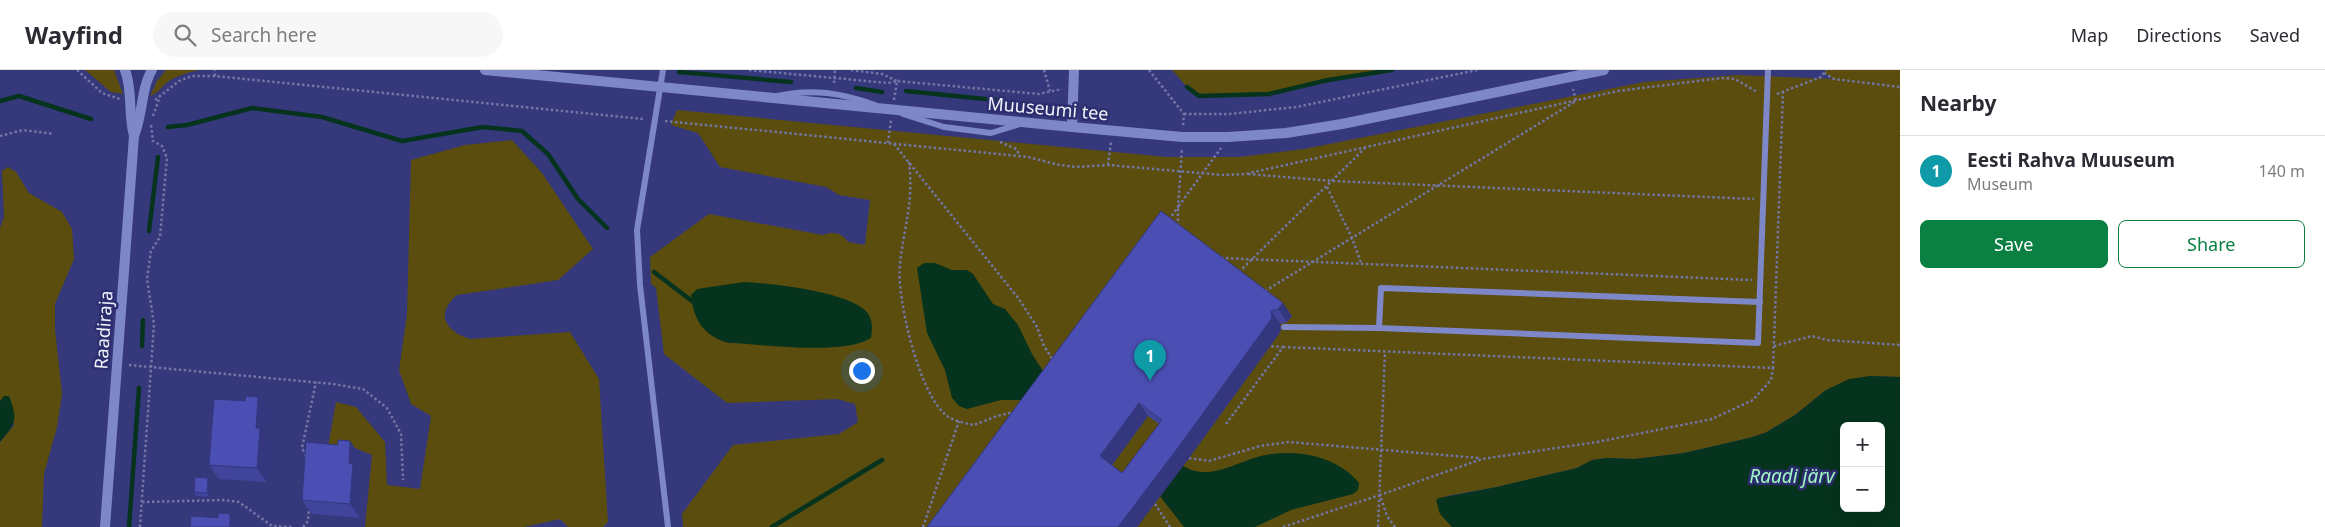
<!DOCTYPE html>
<html lang="en">
<head>
<meta charset="utf-8">
<style>
	:root { --surface:#fff; --page:#f7f7f7; --text:#2b2b33; --muted:#7c7c81; --line:#e1e1e2; --accent:#0b8043 }
	body { margin:0; font-family:"Noto Sans",sans-serif; background:var(--page); color:var(--text) }
	.controls { position:absolute; right:15px; bottom:15px; display:grid; overflow:hidden; border-radius:8px; box-shadow:0 5px 20px #0002 }
	.controls button { width:45px; height:45px; display:grid; place-items:center; padding:0; border:0; border-bottom:1px solid var(--line); background:var(--surface); color:var(--text); font:25px sans-serif }
	.you { position:absolute; left:861px; top:300px; width:18px; height:18px; margin:-12px; border:4px solid #fff; border-radius:50%; background:#1a73e8; box-shadow:0 0 0 8px #1a73e833 }
	.badge { display:grid; place-items:center; width:32px; height:32px; border-radius:50%; background:var(--accent); color:#fff; font-size:16px; font-weight:700 }
	.pin { position:absolute; translate:-50% -41px; filter:drop-shadow(0 1px 2px #0008) }
	.pin::after { content:''; position:absolute; top:26px; width:18px; height:15px; background:inherit; clip-path:polygon(0 0,100% 0,50% 100%) }
	.list { margin:0; padding:0; list-style:none }
	h2 { display:flex; justify-content:space-between; align-items:center; height:65px; margin:0; padding:0 20px; font-size:21px }
	h2 small { font-size:16px; font-weight:400; color:var(--muted) }
	.list li { display:grid; grid-template-columns:32px 1fr auto; gap:15px; align-items:center; box-sizing:border-box; height:70px; padding:0 20px; border-top:1px solid var(--line) }
	.list b { display:block; font-size:19px; white-space:nowrap }
	.list p { margin:0; font-size:16px; white-space:nowrap; color:var(--muted) }
	.list em { font-size:16px; font-style:normal; color:var(--muted) }
	.actions { display:flex; gap:10px; padding:15px 20px }
	.actions a { flex:1; padding:11px 0; border:1px solid var(--accent); border-radius:8px; text-align:center; font-size:18px; color:var(--accent) }
	.actions .main { background:var(--accent); color:#fff }
	.icon { flex:none; width:28px; height:28px; fill:none; stroke:currentColor; stroke-width:2; stroke-linecap:round; stroke-linejoin:round }
	.map { position:relative; flex:none; width:1900px; height:457px; overflow:hidden }
	header { display:flex; align-items:center; gap:30px; box-sizing:border-box; height:70px; padding:0 25px; background:var(--surface); border-bottom:1px solid var(--line) }
	header strong { font-size:24px }
	nav { display:flex; gap:28px; margin-inline-start:auto; font-size:18px }
	.search { width:350px; height:45px; background:var(--page); display:flex; align-items:center; gap:12px; box-sizing:border-box; padding:0 18px; border-radius:28px; color:var(--muted); font-size:19px }
	main { display:flex }
	aside { flex:1; background:var(--surface) }
	.map>svg:first-child { display:block }
</style>
</head>
<body>
<header>
<strong>Wayfind</strong>
<div class="search"><svg class="icon" aria-label="search" viewBox="0 0 24 24"><circle cx="10" cy="10" r="6"/><path d="M15 15l6 6"/></svg>Search here</div>
<nav><a>Map</a><a>Directions</a><a>Saved</a></nav>
</header>
<main>
<div class="map">
<svg width="1900" height="457" viewBox="0 0 1900 457">
	<rect width="100%" height="100%" fill="#35397b"/>
	<g fill="#5a4d0d">
		<path d="M 85,0 L 114,0 L 123,24 L 111,22 Z"/>
		<path d="M 166,0 L 200,0 C 189,2 179,5 169,11 C 162,16 159,23 150,26 L 157,11 Z"/>
		<path d="M 1172,0 L 1392,0 L 1328,10 L 1269,24 L 1237,26 L 1199,26 L 1187,17 Z"/>
		<path d="M 1826,0 L 1900,0 L 1900,307 L 1870,306 L 1826,320 L 1795,345 L 1765,363 L 1749,368 L 1684,383 L 1635,389 L 1607,388 L 1592,390 L 1577,398 L 1497,417 L 1446,426 L 1452,457 L 683,457 L 682,444 L 733,375 L 839,364 L 858,352 L 855,334 L 837,329 L 727,333 L 664,284 L 656,218 L 651,214 L 650,187 L 709,144 L 823,165 C 834,161 842,163 848,172 L 865,175 L 870,130 L 839,125 L 826,117 L 720,97 L 698,63 L 671,55 L 677,40 L 1167,87 L 1239,87 L 1304,79 L 1644,12 L 1737,5 L 1833,9 L 1824,3 Z"/>
		<path d="M 512,70 L 542,103 L 593,179 L 558,210 L 457,225 C 435,244 445,261 470,269 L 570,262 L 599,309 L 608,452 L 603,457 L 568,457 L 560,449 L 524,457 L 365,457 L 372,385 L 355,378 L 328,377 L 336,332 L 356,337 L 385,372 L 387,415 L 420,419 L 431,346 L 411,334 L 399,300 L 407,244 L 411,90 L 465,75 Z"/>
		<path d="M 8,97 L 16,102 L 29,123 L 62,142 L 72,159 L 74,189 L 55,234 L 55,260 L 62,324 L 57,357 L 44,404 L 42,457 L 0,457 L 0,372 L 14,355 L 4,327 L 0,331 L 0,158 L 4,147 L 2,101 Z"/>
	</g>
	<g fill="#06331d" fill-rule="evenodd">
		<path d="M 924,193 L 935,193 L 952,200 L 967,200 L 973,204 L 993,234 L 1005,239 L 1018,255 L 1032,284 L 1043,301 L 1061,317 L 1026,330 L 1001,330 L 967,339 L 959,336 L 952,328 L 945,300 L 927,263 L 917,198 Z"/>
		<path d="M 744,212 C 769,213 856,222 869,245 C 873,253 872,260 871,268 C 842,286 765,274 729,273 C 705,267 693,250 691,225 L 697,219 Z"/>
		<path d="M 1870,306 L 1900,307 L 1900,457 L 1452,457 L 1440,444 L 1436,430 L 1439,428 L 1497,417 L 1577,398 L 1592,390 L 1607,388 L 1635,389 L 1684,383 L 1749,368 L 1765,363 L 1795,345 L 1826,320 L 1849,309 ZM 1844,356 L 1881,356 L 1881,438 L 1844,438 Z"/>
		<path d="M 4,326 L 9,326 C 18,350 16,353 0,372 L 0,331 Z"/>
		<path d="M 1156,378 C 1169,386 1186,402 1203,402 C 1220,403 1238,393 1254,388 C 1288,377 1336,384 1359,413 L 1358,420 L 1353,424 L 1291,440 L 1255,457 L 1184,457 L 1152,416 Z"/>
	</g>
	<g fill="none" stroke-linecap="round" stroke-linejoin="round">
		<g stroke="#06331d" stroke-width="4.5">
			<path d="M 679,2 L 791,12"/>
			<path d="M 1187,17 L 1199,26 L 1269,24 L 1328,10 L 1392,0"/>
			<path d="M 856,18 L 882,22"/>
			<path d="M 906,21 L 1005,31"/>
			<path d="M 0,31 L 19,26 L 91,49"/>
			<path d="M 168,57 L 187,55 L 252,38 L 322,47 L 402,71 L 483,57 L 522,61 L 548,84 L 578,129 L 607,158"/>
			<path d="M 149,161 L 158,87"/>
			<path d="M 654,202 L 692,231"/>
			<path d="M 142,276 L 143,250"/>
			<path d="M 129,457 L 139,318"/>
			<path d="M 772,457 L 882,390"/>
		</g>
		<g stroke="#7275a5" stroke-width="2.5" stroke-dasharray="2.5 2.5" stroke-linecap="butt">
			<path d="M 77,0 L 102,23 L 120,29"/>
			<path d="M 749,0 L 888,13 L 897,11"/>
			<path d="M 851,0 L 882,4 L 897,11"/>
			<path d="M 1044,0 L 1050,21"/>
			<path d="M 1149,0 L 1184,44 L 1183,56"/>
			<path d="M 1824,3 L 1834,9 L 1900,17"/>
			<path d="M 215,6 L 215,0"/>
			<path d="M 834,13 L 835,0"/>
			<path d="M 1777,24 L 1821,7 L 1826,0"/>
			<path d="M 155,30 L 179,11 L 192,6 L 215,6 L 644,49"/>
			<path d="M 894,30 L 897,11 L 1039,24 L 1062,19"/>
			<path d="M 1184,44 L 1229,44 L 1296,37 L 1477,0"/>
			<path d="M 153,46 L 159,29"/>
			<path d="M 665,51 L 1028,87 L 1059,95 L 1077,97 L 1108,95 L 1223,105 L 1245,104 L 1618,21 L 1722,8 L 1735,9 L 1757,22"/>
			<path d="M 0,66 L 23,60 L 54,64"/>
			<path d="M 1000,72 L 1016,79 L 1020,86"/>
			<path d="M 888,73 L 891,50"/>
			<path d="M 894,74 L 1019,229 L 1037,257 L 1044,276 L 1053,290"/>
			<path d="M 909,92 C 914,132 904,156 900,194 C 896,227 919,324 946,345 C 953,351 965,353 974,355 L 997,346 L 1015,342"/>
			<path d="M 1108,95 L 1111,72"/>
			<path d="M 1248,104 L 1333,111 L 1754,129"/>
			<path d="M 1327,117 L 1352,168 L 1361,193"/>
			<path d="M 1169,150 L 1178,137 L 1182,79"/>
			<path d="M 1178,156 L 1178,137 L 1221,78"/>
			<path d="M 1221,188 L 1752,210"/>
			<path d="M 1239,202 L 1365,78"/>
			<path d="M 1265,221 L 1576,31 L 1573,19"/>
			<path d="M 1774,276 L 1812,266 L 1827,270 L 1900,275"/>
			<path d="M 1283,277 L 1773,298 L 1783,22"/>
			<path d="M 129,295 L 333,314 L 363,319 L 387,338 L 401,364 L 403,410"/>
			<path d="M 1226,354 L 1283,277 L 1268,276"/>
			<path d="M 306,386 L 302,378 L 316,312"/>
			<path d="M 1189,388 L 1209,391 L 1260,376 L 1289,372 L 1479,388"/>
			<path d="M 142,432 L 223,430 L 239,432 L 272,456 L 294,457"/>
			<path d="M 1155,434 L 1170,457"/>
			<path d="M 140,457 L 154,254 L 147,209 L 151,181 L 160,167 L 167,88 L 162,76 L 153,71 L 151,54"/>
			<path d="M 303,457 L 308,451 L 309,438"/>
			<path d="M 923,457 L 959,351"/>
			<path d="M 1283,457 L 1380,425"/>
			<path d="M 1378,457 L 1385,282"/>
			<path d="M 1395,457 L 1387,446 L 1380,425 L 1482,389 L 1597,372 L 1712,349 L 1753,330 L 1771,310 L 1773,298"/>
		</g>
		<g stroke="#7e87c8" stroke-width="6">
			<path d="M 663,0 L 637,160 L 640,215 L 668,457"/>
			<path d="M 777,26 C 813,18 841,23 875,35"/>
			<path d="M 903,44 L 944,57 L 991,63 L 1020,54"/>
			<path d="M 1284,257 L 1379,258 L 1758,273 L 1768,0"/>
			<path d="M 1379,258 L 1381,218 L 1760,232"/>
		</g>
		<g stroke="#7e87c8" stroke-width="10">
			<path d="M 125,0 C 133,21 128,44 134,66"/>
			<path d="M 1072,57 L 1074,0"/>
			<path d="M 105,457 L 134,66 C 143,44 141,18 152,0"/>
		</g>
		<path stroke="#7e87c8" stroke-width="10" d="M 485,0 L 1072,57 L 1182,67 L 1228,67 L 1286,63 L 1342,54 L 1604,0"/>
	</g>
	<g fill="#40449a" fill-rule="evenodd">
		<path d="M 1161,141 L 1292,246 L 1287,252 L 1280,254 L 1281,261 L 1189,388 L 1137,457 L 927,457 ZM 1148,346 L 1159,354 L 1122,403 L 1112,395 Z"/>
		<path d="M 258,327 L 268,341 L 266,366 L 270,372 L 267,412 L 219,409 L 209,395 L 245,331 Z"/>
		<path d="M 360,385 L 359,402 L 363,408 L 360,448 L 312,444 L 302,430 Z"/>
		<path d="M 211,411 L 210,427 L 196,426 L 194,422 Z"/>
	</g>
	<g fill="#34377d">
		<path d="M 1283,233 L 1292,246 L 1287,252 L 1278,239 Z"/>
		<path d="M 1271,241 L 1280,254 L 1281,261 L 1189,388 L 1137,457 L 1118,457 Z"/>
		<path d="M 258,327 L 268,341 L 266,366 L 270,372 L 267,412 L 257,398 L 256,358 Z"/>
		<path d="M 1139,333 L 1148,346 L 1109,399 L 1100,386 Z"/>
		<path d="M 350,371 L 360,385 L 359,402 L 363,408 L 360,448 L 350,434 L 349,393 Z"/>
		<path d="M 208,408 L 211,411 L 210,427 L 207,423 Z"/>
		<path d="M 230,444 L 238,455 L 238,457 L 230,457 Z"/>
	</g>
	<g fill="#4b4fb3" stroke="#34377d" fill-rule="evenodd">
		<path d="M 1161,141 L 1283,233 L 1278,239 L 1271,241 L 1272,248 L 1180,375 L 1118,457 L 927,457 ZM 1139,333 L 1162,350 L 1122,403 L 1100,386 Z"/>
		<path d="M 246,326 L 258,327 L 256,358 L 260,358 L 257,398 L 209,395 L 214,329 L 245,331 Z"/>
		<path d="M 338,370 L 350,371 L 349,393 L 353,394 L 350,434 L 302,430 L 306,372 L 338,375 Z"/>
		<path d="M 195,407 L 208,408 L 207,423 L 194,422 Z"/>
		<path d="M 218,443 L 230,444 L 230,457 L 190,457 L 191,446 L 218,448 Z"/>
	</g>
	<g text-anchor="middle" stroke-width="5" stroke-linejoin="round" paint-order="stroke">
		<g font-size="18" fill="#f1f3fb" stroke="#2c2e6f">
			<text transform="translate(1048 39) rotate(5)" y="6">Muuseumi tee</text>
			<text transform="translate(104 260) rotate(-86)" y="6">Raadiraja</text>
		</g>
		<g font-size="19" font-style="italic" fill="#a2f9c5" stroke="#2c2e6f">
			<text x="1792" y="413">Raadi järv</text>
		</g>
	</g>
</svg>
<div class="controls">
<button>+</button>
<button>−</button>
</div>
<div class="you"></div>
<div class="pin badge" style="left:1150px;top:311px;background:#0f9aa8">1</div>
</div>
<aside>
<h2>Nearby<small></small></h2>
<ul class="list">
<li><span class="badge" style="background:#0f9aa8">1</span><div><b>Eesti Rahva Muuseum</b><p>Museum</p></div><em>140 m</em></li>
</ul>
<div class="actions"><a class="main">Save</a><a>Share</a></div>
</aside>
</main>
</body>
</html>
